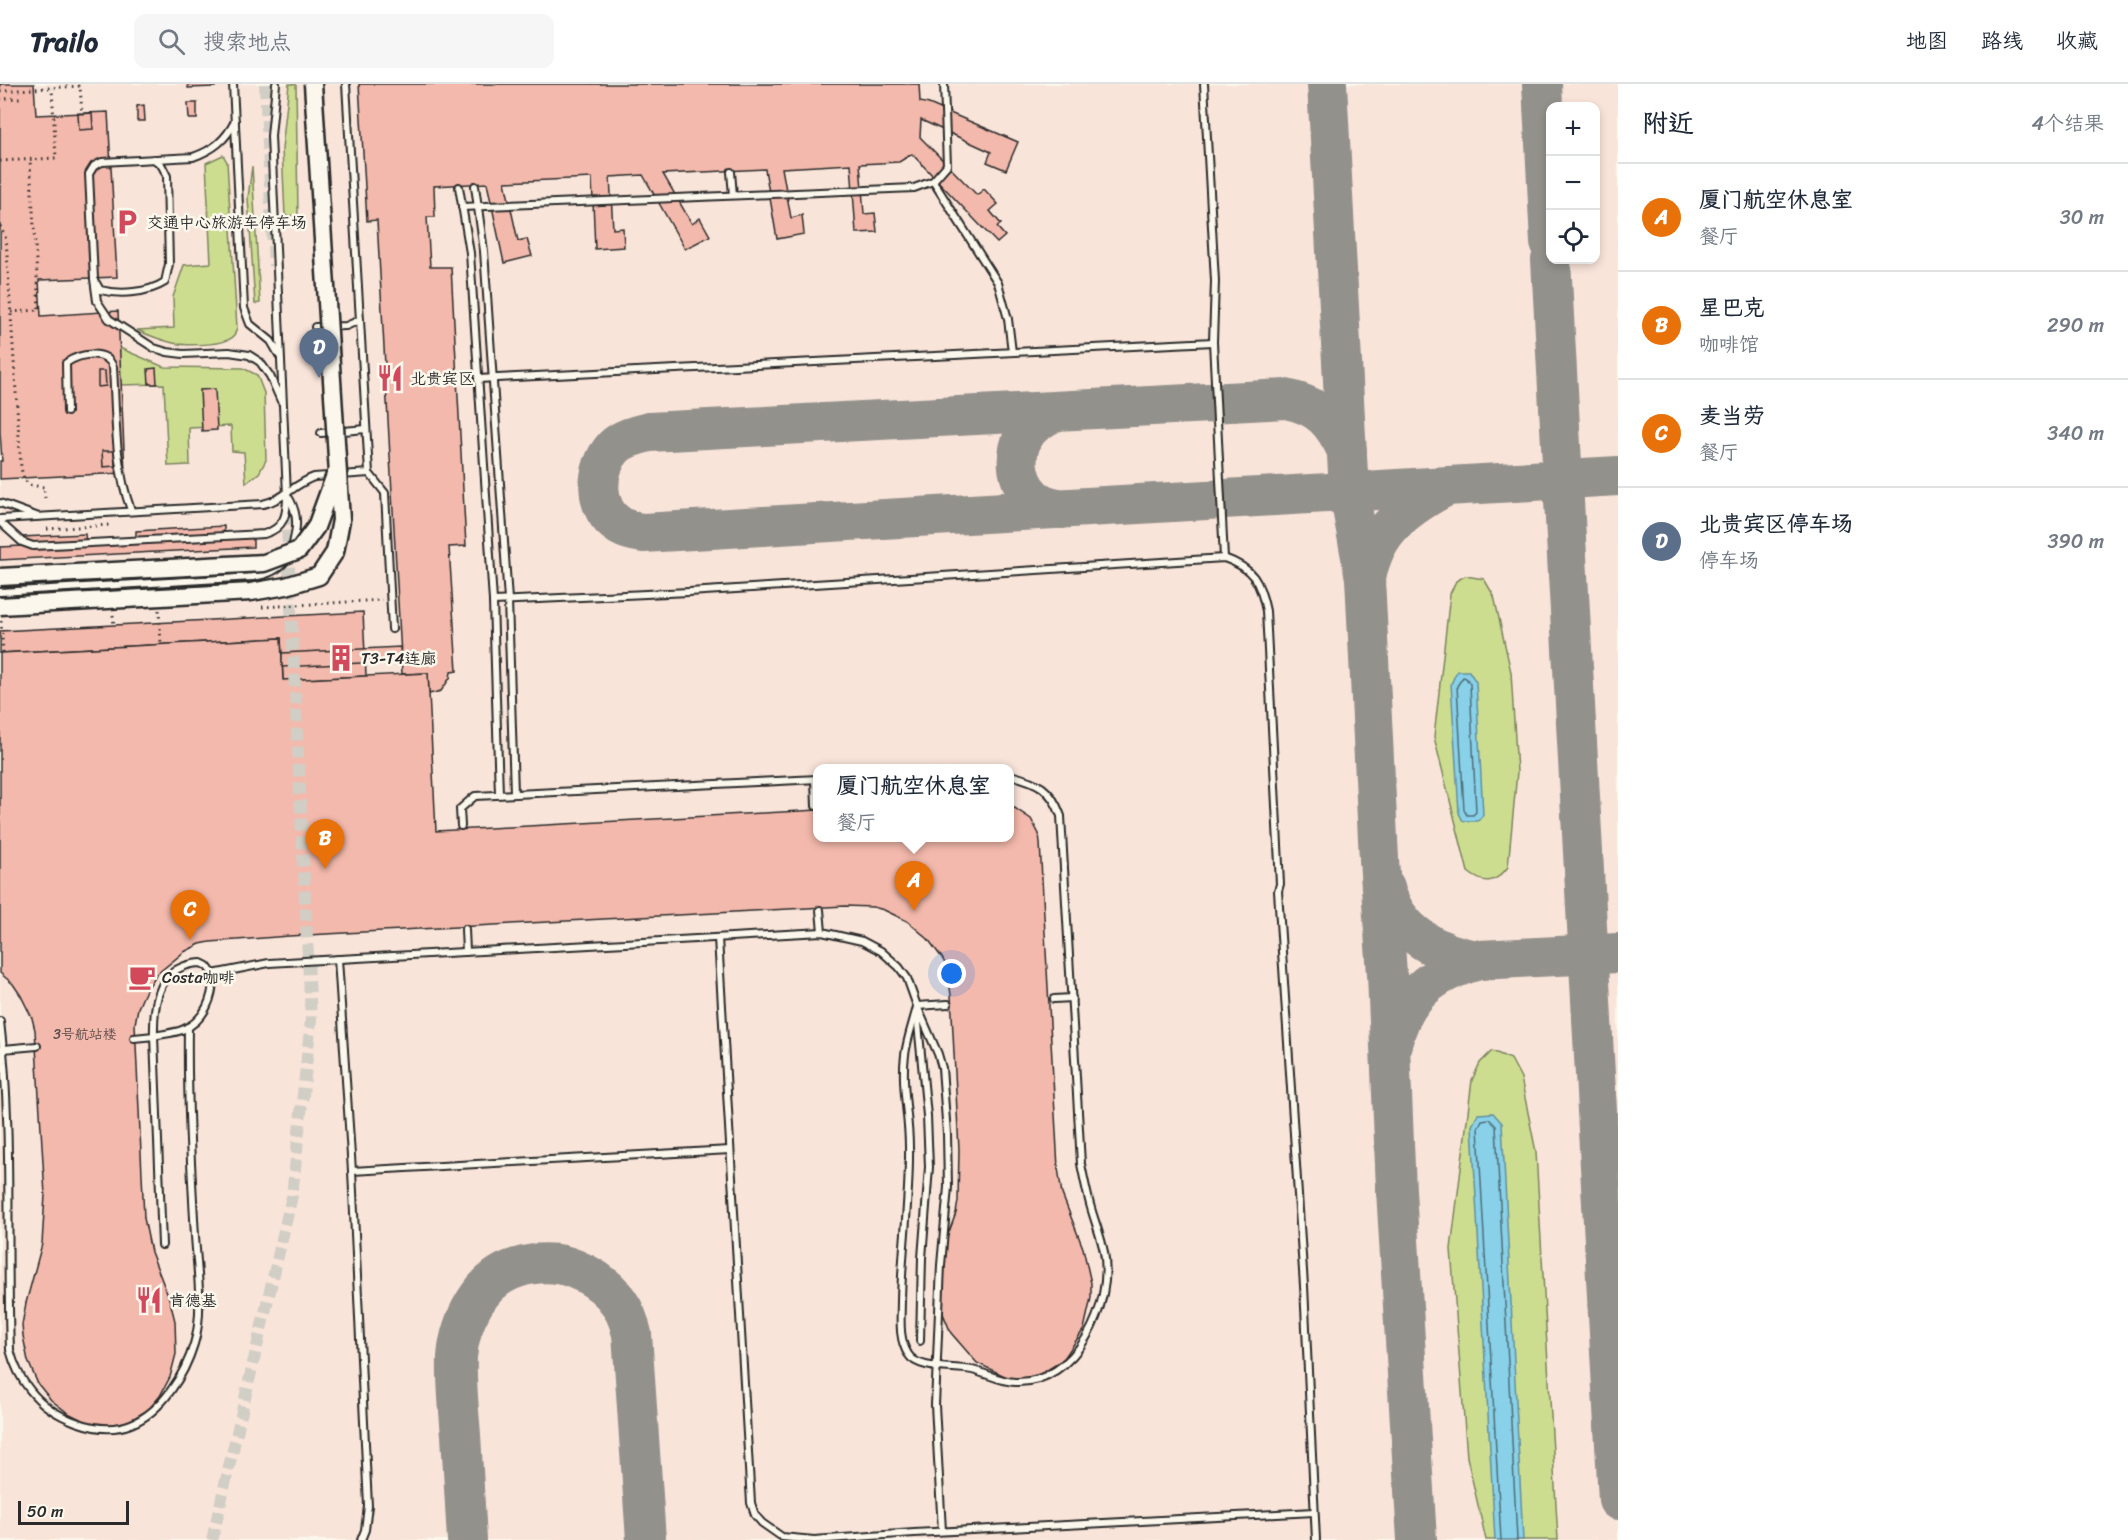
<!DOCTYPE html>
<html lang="zh">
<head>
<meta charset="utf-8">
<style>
	:root { --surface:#fff; --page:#f6f6f7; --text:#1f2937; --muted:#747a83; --line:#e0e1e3; --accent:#b45309 }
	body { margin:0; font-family:Sriracha,"LXGW WenKai TC",sans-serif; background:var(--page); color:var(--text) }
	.controls { position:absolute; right:18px; top:18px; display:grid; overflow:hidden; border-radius:12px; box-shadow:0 3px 9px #0003 }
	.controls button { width:54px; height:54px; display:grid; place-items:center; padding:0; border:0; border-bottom:2px solid var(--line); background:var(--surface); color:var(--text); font:30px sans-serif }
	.scale { position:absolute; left:18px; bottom:15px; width:111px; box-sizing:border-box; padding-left:6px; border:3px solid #2b2b2b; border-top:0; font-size:16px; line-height:21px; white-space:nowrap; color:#2b2b2b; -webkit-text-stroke:4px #fbf7ec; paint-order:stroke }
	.you { position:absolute; left:952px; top:890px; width:21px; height:21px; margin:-15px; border:4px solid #fff; border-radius:50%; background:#1a73e8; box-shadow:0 0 0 9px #1a73e833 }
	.badge { display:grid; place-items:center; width:39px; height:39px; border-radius:50%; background:var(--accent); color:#fff; font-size:20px; font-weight:700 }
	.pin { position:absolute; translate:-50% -50px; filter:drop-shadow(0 2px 3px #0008) }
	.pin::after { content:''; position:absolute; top:32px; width:21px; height:18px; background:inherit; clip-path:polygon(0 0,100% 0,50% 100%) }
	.popup { position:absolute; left:813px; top:680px; width:201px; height:78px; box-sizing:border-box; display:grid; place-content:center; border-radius:12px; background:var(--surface); filter:drop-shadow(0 2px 4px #0005); font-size:20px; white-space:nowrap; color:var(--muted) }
	.popup b { font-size:22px; color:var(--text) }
	.popup::after { content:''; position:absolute; left:50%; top:100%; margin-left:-12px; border:12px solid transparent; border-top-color:var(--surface) }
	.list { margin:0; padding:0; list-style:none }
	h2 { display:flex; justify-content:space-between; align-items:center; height:78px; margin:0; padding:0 24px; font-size:26px }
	h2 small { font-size:20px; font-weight:400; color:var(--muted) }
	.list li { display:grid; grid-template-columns:39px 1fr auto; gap:18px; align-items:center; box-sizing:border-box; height:108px; padding:0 24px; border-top:2px solid var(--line) }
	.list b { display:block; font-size:22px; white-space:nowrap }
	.list p { margin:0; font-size:20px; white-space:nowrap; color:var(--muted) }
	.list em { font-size:20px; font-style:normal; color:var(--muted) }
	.icon { flex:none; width:33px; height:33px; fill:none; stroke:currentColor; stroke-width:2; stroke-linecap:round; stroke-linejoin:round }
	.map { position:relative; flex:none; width:1618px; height:1456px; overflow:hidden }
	header { display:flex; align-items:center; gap:36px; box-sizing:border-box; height:84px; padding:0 30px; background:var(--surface); border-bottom:2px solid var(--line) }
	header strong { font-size:28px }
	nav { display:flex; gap:33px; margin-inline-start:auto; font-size:21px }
	.search { width:420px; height:54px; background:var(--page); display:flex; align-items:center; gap:15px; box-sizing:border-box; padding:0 21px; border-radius:12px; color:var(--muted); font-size:22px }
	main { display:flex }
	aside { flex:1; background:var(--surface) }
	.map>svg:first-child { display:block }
</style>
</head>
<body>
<header>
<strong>Trailo</strong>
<div class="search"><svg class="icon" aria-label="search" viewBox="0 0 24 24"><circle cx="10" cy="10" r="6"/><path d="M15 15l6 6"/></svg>搜索地点</div>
<nav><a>地图</a><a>路线</a><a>收藏</a></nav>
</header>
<main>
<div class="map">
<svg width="1618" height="1456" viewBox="0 0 1618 1456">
	<rect width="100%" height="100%" fill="#fbf7ec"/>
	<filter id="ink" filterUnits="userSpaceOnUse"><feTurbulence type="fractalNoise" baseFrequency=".0167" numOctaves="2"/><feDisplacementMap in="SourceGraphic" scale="12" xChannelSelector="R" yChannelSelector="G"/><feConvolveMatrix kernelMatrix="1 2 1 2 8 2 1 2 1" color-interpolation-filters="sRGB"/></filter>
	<g filter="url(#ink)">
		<path fill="#f9e4d9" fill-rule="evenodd" d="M 0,0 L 1618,0 L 1618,1456 L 0,1456 ZM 1550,22 L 1596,22 L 1596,176 L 1550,176 ZM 818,684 L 1010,684 L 1010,754 L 818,754 Z"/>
		<g fill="#cddd90" stroke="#7c845e" stroke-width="1.5">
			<path d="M 289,0 L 296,0 L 298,131 L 285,132 L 282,65 Z"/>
			<path d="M 223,71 L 227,78 L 237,244 L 234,252 C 224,262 186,262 173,259 C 161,256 148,251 137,246 L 174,244 L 173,213 L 184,181 L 211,179 L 206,79 Z"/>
			<path d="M 252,82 L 260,219 L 255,220 L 248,114 Z"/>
			<path d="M 115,262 L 164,283 L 243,284 L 257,291 L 264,309 L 266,376 L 259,389 L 246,399 L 244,368 L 232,367 L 231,342 L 189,344 L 190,381 L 168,382 L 164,300 L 118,301 Z"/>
			<path d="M 1465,492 L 1484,495 L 1494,512 L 1511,588 L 1517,688 L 1508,783 C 1495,800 1484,801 1468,788 L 1434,653 L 1450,510 L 1456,497 Z"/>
			<path d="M 1492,967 L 1511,975 L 1521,994 L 1536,1068 L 1558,1456 L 1486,1456 L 1467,1373 L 1451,1165 L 1472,996 L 1480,979 Z"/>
		</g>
		<g fill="#88d1e9" stroke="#638f9d" stroke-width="1.5">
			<path d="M 1457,587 L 1469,587 L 1476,598 L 1483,731 L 1478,737 L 1463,737 L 1459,729 L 1451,600 Z"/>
			<path d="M 1493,1029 L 1502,1039 L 1523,1456 L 1495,1456 L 1472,1042 L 1478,1030 Z"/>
		</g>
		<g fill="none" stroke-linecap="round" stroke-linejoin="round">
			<g stroke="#506d77" stroke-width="1.5">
				<path d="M 1463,593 L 1466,594 L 1470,600 L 1476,728 L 1473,731 L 1467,731 L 1464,726 L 1457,602 Z"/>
				<path d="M 1501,1456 L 1478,1044 L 1482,1036 L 1489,1035 L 1496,1042 L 1517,1456"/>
			</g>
			<g stroke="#93918c" stroke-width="40">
				<path d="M 1327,0 L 1349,408 L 1365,494 L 1379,775 L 1387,890 L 1396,1106 L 1417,1456"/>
				<path d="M 1542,0 L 1550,159"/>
				<path d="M 1551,176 L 1618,1416"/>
				<path d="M 1056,327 C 1046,332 1037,336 1029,345 C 1010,367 1015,407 1043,420 C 1049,423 1056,423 1061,425"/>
				<path d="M 1347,367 C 1333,337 1320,322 1286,315 L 649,348 C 637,351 623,354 614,363 C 594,385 593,426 620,442 C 627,446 635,448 643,449 L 1618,392"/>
				<path d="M 1365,494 C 1369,482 1372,469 1379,458 C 1393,433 1420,416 1445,403"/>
				<path d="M 1385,803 C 1395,847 1437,871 1479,876 L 1618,869"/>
				<path d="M 1392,960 C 1404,911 1432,889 1479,876"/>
				<path d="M 467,1456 C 465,1421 463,1386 461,1351 C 459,1326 456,1299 457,1273 C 460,1237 480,1195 517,1184 C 535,1178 557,1177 575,1185 C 605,1197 625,1217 632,1250 L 646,1456"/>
			</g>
		</g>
		<g fill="#f3b9ac" stroke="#2b2b2b" stroke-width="1.5">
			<path d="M 0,0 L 34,0 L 36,31 L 108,28 L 117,193 L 39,196 L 41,232 L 118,227 L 125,389 L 0,395 L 0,377 L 2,377 L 0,348 Z"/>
			<path d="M 188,0 L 215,0 L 215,3 L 188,4 Z"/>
			<path d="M 359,0 L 919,0 L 920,18 L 929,20 L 1018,58 L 1006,86 L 987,78 L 991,68 L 921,36 L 920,53 L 977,111 L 984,105 L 998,120 L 990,127 L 1001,140 L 997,143 L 1005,152 L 997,159 L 912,70 L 899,78 L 860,80 L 864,130 L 875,129 L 877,148 L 856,149 L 851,80 L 782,84 L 791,134 L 802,131 L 804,150 L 777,155 L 765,85 L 663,90 L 692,140 L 700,134 L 710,152 L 685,165 L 643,91 L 610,93 L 613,145 L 623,144 L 624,163 L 595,165 L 592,94 L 505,98 L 518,157 L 527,155 L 532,172 L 504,179 L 487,99 L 434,102 L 435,133 L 427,133 L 430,183 L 451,183 L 466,462 L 449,463 L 457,587 L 451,588 L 450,594 L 441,607 L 429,610 L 428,589 L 402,590 L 377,136 L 367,137 Z"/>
			<path d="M 188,19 L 197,19 L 197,35 L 189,35 Z"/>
			<path d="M 144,21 L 145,37 L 137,37 L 137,22 Z"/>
			<path d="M 92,29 L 93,45 L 79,46 L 78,30 Z"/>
			<path d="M 156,284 L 157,300 L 149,300 L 148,285 Z"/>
			<path d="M 98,287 L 105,287 L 106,302 L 98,303 Z"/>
			<path d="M 215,305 L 217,346 L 202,347 L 200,306 Z"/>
			<path d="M 102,367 L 114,367 L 115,382 L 103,383 Z"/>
			<path d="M 224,442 L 224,452 L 253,450 L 253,463 L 0,476 L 0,463 L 22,462 L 21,453 L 85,450 L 86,459 L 136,456 L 136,447 Z"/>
			<path d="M 363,528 L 366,592 L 283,596 L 281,554 L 0,569 L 0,547 Z"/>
			<path d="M 281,554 L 283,596 L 428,589 L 436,747 L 818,726 L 818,754 L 1010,754 L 1010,721 L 1031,735 L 1039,750 L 1040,759 L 1058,1084 L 1062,1110 L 1083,1164 L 1091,1199 L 1091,1214 L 1084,1245 L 1065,1273 L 1057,1280 L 1039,1291 L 1018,1295 L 1009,1294 L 977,1279 L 951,1249 L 942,1227 L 942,1167 L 956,1129 L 958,1117 L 959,1066 L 951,911 L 947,883 L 942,874 L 928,855 L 907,837 L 884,826 L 873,823 L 845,822 L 289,852 L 210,858 L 200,860 L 184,868 L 157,890 L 146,906 L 138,924 L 135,940 L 144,1134 L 151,1168 L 170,1217 L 175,1237 L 176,1270 L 170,1293 L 160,1312 L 148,1326 L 129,1337 L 117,1340 L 99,1341 L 88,1339 L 68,1329 L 51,1316 L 38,1300 L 28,1277 L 23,1252 L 22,1241 L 26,1219 L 42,1160 L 45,1111 L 35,946 L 32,934 L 21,912 L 13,900 L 0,889 L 0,569 Z"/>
			<path d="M 400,563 L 401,577 L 282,583 L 282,569 Z"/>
		</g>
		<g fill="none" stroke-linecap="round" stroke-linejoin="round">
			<g stroke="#d1cec5" stroke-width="12" stroke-dasharray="12 6" stroke-linecap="butt">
				<path d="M 265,0 L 274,182"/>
				<path d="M 212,1456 L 292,1112 L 311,936 L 286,421"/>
			</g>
			<defs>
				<g id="lane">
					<path d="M 233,0 L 244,224 L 250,240 L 271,257 L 279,271"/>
					<path d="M 1204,0 L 1215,197 L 1213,258 L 1224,474"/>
					<path d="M 235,37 C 226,56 213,66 193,73 L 102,78 L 94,82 L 89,90 L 94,195 L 97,217 L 109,235 L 154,264 L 167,268 L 183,270 L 229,268 L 249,271 L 260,278 L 270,292 L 281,317"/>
					<path d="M 731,88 L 733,111"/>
					<path d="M 933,97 L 998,199 L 1008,235 L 1012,268"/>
					<path d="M 475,102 L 484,167 L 508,516 L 514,709"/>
					<path d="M 459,103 L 470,169 L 493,517 L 499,710"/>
					<path d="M 462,123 L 914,104 L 933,97 L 947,81 L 944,0"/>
					<path d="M 96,199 L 100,206 C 120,211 148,209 165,198 L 169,180 L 167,92 L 162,82 L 154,75"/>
					<path d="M 315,243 L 346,242 L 360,236"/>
					<path d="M 478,295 L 1213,258"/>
					<path d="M 67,328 L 66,279 C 79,270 106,264 113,283 C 116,330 114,381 131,426"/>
					<path d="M 321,349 L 366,345"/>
					<path d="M 369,389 L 385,409 L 392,545"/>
					<path d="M 287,411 C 300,430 297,446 291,467"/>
					<path d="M 0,419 L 36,432"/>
					<path d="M 0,435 L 263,420 C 285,415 294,400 314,393 L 369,389 L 346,0"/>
					<path d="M 0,438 L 22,458 L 33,462 L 264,450 C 285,444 287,430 287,411 L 271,52 L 276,0"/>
					<path d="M 0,508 L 253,493 C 266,491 278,487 286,476"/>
					<path d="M 493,517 L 689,508 L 1224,474 C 1253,484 1260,497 1266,527 L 1280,800 L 1278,807 L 1304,1202 L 1316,1456"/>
					<path d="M 815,695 L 816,722"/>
					<path d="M 461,742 L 460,725 L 475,712 L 818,695"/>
					<path d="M 820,826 L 822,848"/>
					<path d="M 465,845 L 466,868"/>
					<path d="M 718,854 L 751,1419 L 755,1431 L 762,1439 L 782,1453 L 814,1456 L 914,1449 L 1314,1428"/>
					<path d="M 338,875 L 352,1087 L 368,1422 L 365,1446 L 361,1456"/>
					<path d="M 201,879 L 207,882 L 213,890 C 214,913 205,937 182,946 C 174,949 163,950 154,952 C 153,916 159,881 201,879 Z"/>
					<path d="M 213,890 L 269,879 L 822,848 L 862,857 L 881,867 L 899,883 L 907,894 L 917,922 L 938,970 L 942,984 L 947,1050 L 948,1103 L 941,1181 L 935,1321 L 942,1447"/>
					<path d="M 1054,915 L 1072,914"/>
					<path d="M 917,922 L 948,920"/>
					<path d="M 917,923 C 913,939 907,955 905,971 C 901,1001 909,1032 909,1062 C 910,1114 902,1165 901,1216 C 901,1234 898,1254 908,1270 C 918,1287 955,1282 972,1286 C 986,1289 1001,1298 1015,1298 C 1076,1301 1114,1220 1104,1168 C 1101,1153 1095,1138 1091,1124 C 1087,1110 1084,1095 1081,1080 L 1061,732 C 1051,704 1038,698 1010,691"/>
					<path d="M 917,929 L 927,1032 L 929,1083 L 922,1174 L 920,1257"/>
					<path d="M 0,937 C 13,1046 6,1157 10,1266 C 14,1281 20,1294 30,1306 C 51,1333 98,1353 131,1340 C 162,1328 185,1290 194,1260 C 204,1229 197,1184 195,1152 C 191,1082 187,1013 188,943"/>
					<path d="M 134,954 L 154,952 L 162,1161"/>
					<path d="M 3,965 L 37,962"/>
					<path d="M 352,1087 L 730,1066"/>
				</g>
			</defs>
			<use href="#lane" stroke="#2b2b2b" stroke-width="10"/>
			<g stroke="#2b2b2b" stroke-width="3" stroke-dasharray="1.5 4.5" stroke-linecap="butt">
				<path d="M 0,7 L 80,2 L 82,30"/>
				<path d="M 0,15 L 20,14"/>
				<path d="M 0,77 L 56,74 L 52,4"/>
				<path d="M 0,142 L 6,155 L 21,384 L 24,395 L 29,401 L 44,403 L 45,414"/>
				<path d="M 11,228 L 39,226 L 30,76"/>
				<path d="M 47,445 L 110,441"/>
				<path d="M 262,523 L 382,516"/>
				<path d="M 113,531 L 114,542"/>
			</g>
			<use href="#lane" stroke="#fbf7ec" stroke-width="6"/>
			<defs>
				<g id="secondary-bridge">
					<path d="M 0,493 L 264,479 L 299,466 L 316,443 L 335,391"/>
					<path d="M 0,522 L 251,508 L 286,502 L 319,492 L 335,468 L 341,436 L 313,0"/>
				</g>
			</defs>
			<use href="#secondary-bridge" stroke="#2b2b2b" stroke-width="21" stroke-linecap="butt"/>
			<g stroke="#2b2b2b" stroke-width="3" stroke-dasharray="1.5 4.5" stroke-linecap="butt">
				<path d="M 159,526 L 161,560"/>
				<path d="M 1,537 L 3,568"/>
			</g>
			<use href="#secondary-bridge" stroke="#fbf7ec" stroke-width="16"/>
		</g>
	</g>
	<defs>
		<symbol id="parking-bare" viewBox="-9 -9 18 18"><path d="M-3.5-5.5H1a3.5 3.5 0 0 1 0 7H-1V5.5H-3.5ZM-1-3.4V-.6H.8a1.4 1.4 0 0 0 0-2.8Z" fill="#d1495b" stroke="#fbf7ec" stroke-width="2.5" paint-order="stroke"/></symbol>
		<symbol id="restaurant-bare" viewBox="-9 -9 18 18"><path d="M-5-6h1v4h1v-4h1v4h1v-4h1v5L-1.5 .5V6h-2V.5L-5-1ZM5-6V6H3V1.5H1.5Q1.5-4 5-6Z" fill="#d1495b" stroke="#fbf7ec" stroke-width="2.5" paint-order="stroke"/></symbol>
		<symbol id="building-bare" viewBox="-9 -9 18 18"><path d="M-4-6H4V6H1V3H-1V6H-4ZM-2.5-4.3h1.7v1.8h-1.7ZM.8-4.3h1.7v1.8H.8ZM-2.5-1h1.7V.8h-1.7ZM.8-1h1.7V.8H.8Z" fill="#d1495b" stroke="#fbf7ec" stroke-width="2.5" paint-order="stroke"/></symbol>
		<symbol id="cafe-bare" viewBox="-9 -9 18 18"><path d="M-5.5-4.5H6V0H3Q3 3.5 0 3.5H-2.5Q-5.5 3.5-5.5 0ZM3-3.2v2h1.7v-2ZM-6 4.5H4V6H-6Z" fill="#d1495b" stroke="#fbf7ec" stroke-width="2.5" paint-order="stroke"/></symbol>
	</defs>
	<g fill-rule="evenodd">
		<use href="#parking-bare" x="108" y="119" width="38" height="38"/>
		<use href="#restaurant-bare" x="371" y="275" width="38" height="38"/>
		<use href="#building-bare" x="322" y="555" width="38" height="38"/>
		<use href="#cafe-bare" x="123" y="874" width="38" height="38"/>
		<use href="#restaurant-bare" x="130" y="1197" width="38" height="38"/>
	</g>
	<g text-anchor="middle" stroke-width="5" stroke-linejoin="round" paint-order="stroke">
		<g font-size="14" fill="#5d4e4b">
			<text x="85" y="955">3号航站楼</text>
		</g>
		<g font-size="16" fill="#2b2b2b" stroke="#fbf7ec" text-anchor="start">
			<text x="147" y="144">交通中心旅游车停车场</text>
			<text x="410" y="300">北贵宾区</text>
			<text x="361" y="580">T3-T4连廊</text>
			<text x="162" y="899">Costa咖啡</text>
			<text x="169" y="1222">肯德基</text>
		</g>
	</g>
</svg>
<div class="controls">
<button>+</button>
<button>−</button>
<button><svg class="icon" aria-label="locate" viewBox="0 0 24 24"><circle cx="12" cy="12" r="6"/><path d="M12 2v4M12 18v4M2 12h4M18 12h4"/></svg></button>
</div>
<div class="scale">50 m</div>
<div class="you"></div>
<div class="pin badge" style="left:914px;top:827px;background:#e8710a">A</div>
<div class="popup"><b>厦门航空休息室</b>餐厅</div>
<div class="pin badge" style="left:325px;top:785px;background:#e8710a">B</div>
<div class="pin badge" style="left:190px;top:856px;background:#e8710a">C</div>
<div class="pin badge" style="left:319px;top:294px;background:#5c6f8a">D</div>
</div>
<aside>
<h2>附近<small>4个结果</small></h2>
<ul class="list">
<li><span class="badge" style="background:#e8710a">A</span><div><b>厦门航空休息室</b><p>餐厅</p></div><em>30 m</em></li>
<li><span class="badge" style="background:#e8710a">B</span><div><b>星巴克</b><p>咖啡馆</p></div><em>290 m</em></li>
<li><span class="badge" style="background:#e8710a">C</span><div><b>麦当劳</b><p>餐厅</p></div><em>340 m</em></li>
<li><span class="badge" style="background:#5c6f8a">D</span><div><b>北贵宾区停车场</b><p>停车场</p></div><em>390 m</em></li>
</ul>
</aside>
</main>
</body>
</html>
